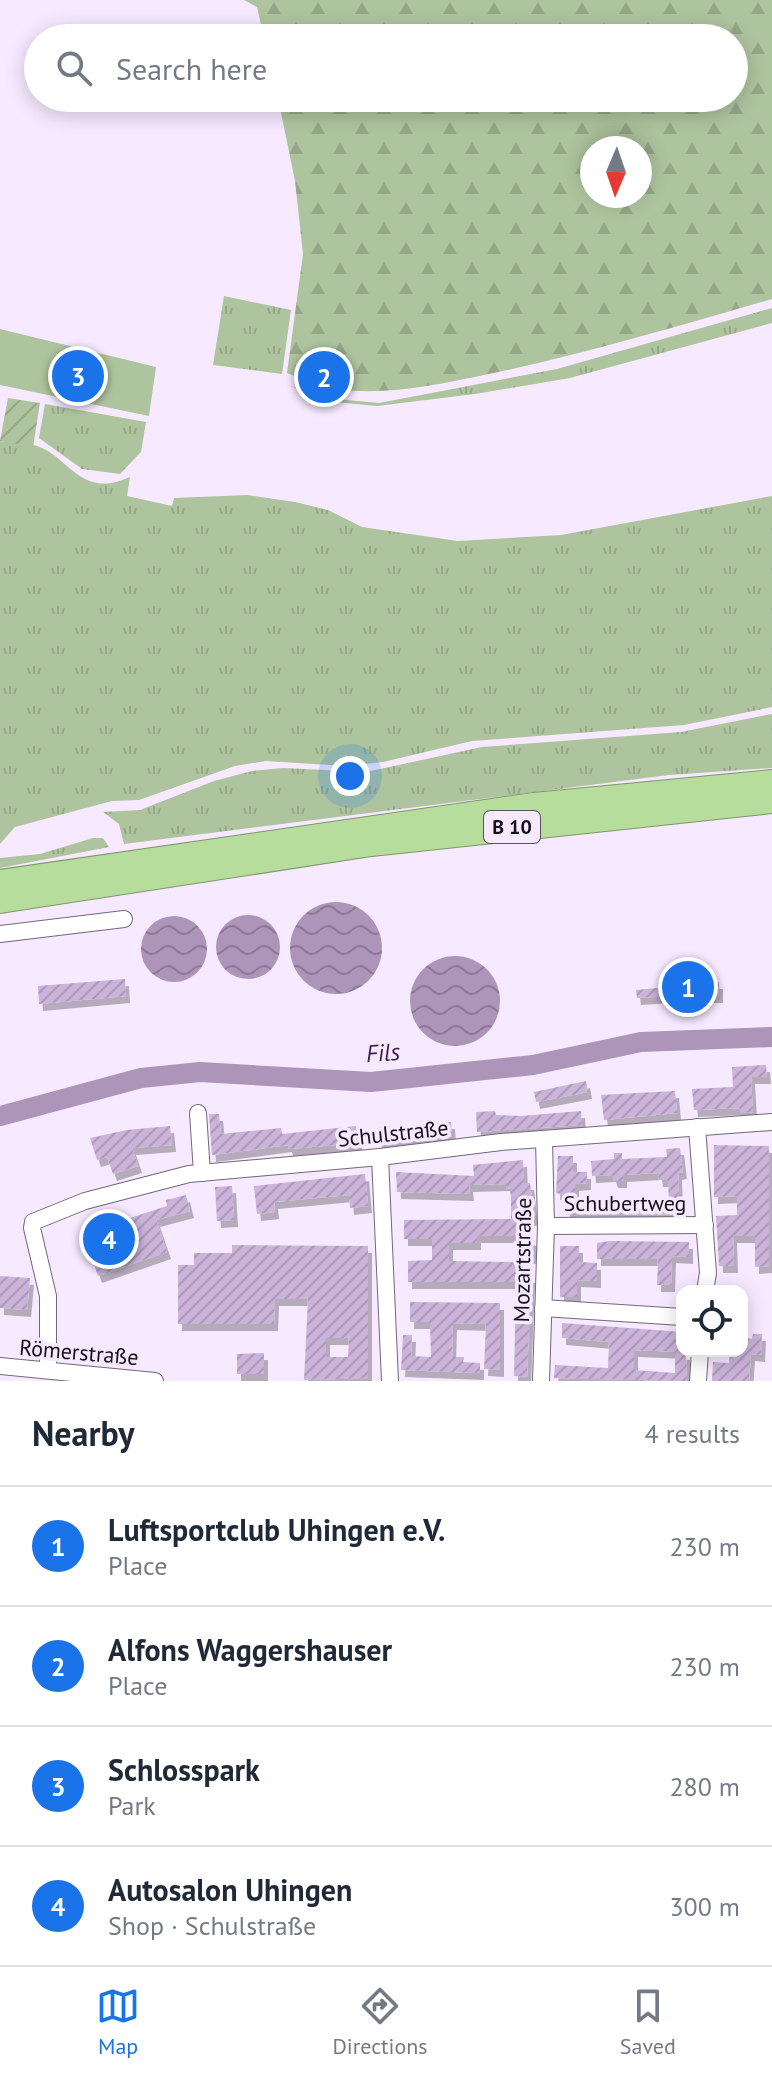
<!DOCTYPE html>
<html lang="en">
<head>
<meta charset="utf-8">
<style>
	:root { --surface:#fff; --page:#f2f2f3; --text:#1f2937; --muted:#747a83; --line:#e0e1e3; --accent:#1a73e8 }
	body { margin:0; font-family:"PT Sans",sans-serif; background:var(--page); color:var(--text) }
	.controls { position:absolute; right:24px; bottom:24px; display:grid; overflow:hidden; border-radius:16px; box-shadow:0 4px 20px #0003 }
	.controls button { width:72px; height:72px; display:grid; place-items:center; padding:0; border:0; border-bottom:2px solid var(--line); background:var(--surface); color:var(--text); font:40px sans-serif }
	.compass { position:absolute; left:580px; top:136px; width:72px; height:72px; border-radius:50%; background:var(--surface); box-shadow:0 4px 20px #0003; rotate:182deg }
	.you { position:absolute; left:350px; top:776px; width:28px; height:28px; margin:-20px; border:6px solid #fff; border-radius:50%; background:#1a73e8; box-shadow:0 0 0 12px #1a73e833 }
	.badge { display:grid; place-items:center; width:52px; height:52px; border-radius:50%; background:var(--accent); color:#fff; font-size:26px; font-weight:700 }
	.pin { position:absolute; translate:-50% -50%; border:4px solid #fff; box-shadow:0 2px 8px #0006 }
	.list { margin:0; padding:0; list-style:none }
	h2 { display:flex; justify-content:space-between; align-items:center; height:104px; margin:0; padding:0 32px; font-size:34px }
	h2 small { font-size:26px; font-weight:400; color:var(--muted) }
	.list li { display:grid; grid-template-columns:52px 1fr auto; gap:24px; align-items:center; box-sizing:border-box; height:120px; padding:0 32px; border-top:2px solid var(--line) }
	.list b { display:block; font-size:30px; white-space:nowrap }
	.list p { margin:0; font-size:26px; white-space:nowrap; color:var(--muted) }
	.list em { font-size:26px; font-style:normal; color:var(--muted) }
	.icon { flex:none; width:44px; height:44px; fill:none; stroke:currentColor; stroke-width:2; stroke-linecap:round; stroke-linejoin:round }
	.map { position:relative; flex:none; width:772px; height:1381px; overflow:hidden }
	.search { position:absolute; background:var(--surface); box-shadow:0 4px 20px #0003; left:24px; right:24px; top:24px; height:88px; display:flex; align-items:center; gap:20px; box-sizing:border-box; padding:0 28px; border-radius:44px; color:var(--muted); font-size:30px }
	.sheet { height:584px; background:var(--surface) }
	nav { display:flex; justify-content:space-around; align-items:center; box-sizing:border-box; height:112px; border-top:2px solid var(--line); background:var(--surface); font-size:22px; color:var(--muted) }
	nav a { display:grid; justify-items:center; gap:4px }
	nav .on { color:var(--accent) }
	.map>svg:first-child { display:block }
</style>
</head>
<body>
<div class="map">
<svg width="772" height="1381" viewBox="0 0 772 1381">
	<defs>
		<pattern id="grass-tufts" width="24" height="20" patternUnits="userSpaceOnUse" patternTransform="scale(2)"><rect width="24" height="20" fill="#aec49e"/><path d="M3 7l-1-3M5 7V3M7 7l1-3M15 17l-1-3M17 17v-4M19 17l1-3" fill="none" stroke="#95a787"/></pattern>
		<pattern id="forest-firs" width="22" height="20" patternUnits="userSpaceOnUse" patternTransform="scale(2)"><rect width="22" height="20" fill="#aec49e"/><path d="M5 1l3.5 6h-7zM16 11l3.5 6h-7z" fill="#95a787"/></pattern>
		<pattern id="garden-furrows" width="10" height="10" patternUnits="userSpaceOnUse" patternTransform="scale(2)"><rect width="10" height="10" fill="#aec49e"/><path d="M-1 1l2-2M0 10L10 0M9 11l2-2" fill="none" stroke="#95a787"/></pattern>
		<pattern id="water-waves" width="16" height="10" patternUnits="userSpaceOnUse" patternTransform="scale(2)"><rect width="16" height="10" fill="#ad95ba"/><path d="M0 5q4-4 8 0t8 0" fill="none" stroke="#8c7896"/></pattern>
		<pattern id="building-hatch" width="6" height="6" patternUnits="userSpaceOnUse" patternTransform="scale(2)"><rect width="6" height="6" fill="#cbb3d9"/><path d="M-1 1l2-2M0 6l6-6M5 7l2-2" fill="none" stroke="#ad99ba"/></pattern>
		<filter id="shadow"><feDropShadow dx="4" dy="7" stdDeviation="0" flood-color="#0004"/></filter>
	</defs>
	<rect width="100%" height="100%" fill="#f7e9ff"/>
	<g fill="url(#grass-tufts)">
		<path d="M 224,296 L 291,310 L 282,374 L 213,365 Z"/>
		<path d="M 772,308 L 772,323 L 570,378 L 475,394 L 377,406 L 335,402 L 287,385 L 335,399 L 379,403 L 557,369 Z"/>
		<path d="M 45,404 L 146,422 L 141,452 L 120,474 L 82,469 L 39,438 Z"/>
		<path d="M 0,431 L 0,441 C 12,443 30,444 37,446 C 69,456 80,500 130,477 L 127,496 L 172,506 L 174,498 L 247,495 L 295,502 L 328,510 L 362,527 L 458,541 L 561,535 L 772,496 L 772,707 L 684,725 L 472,741 L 383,762 L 346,766 L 266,761 L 235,766 L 139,800 L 112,801 L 15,827 L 0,844 Z"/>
		<path d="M 772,714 L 772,768 L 669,775 L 124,844 L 119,824 L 103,812 L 140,810 L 214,781 L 252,771 L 283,768 L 366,772 L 482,747 L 681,732 Z"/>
		<path d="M 93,838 L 103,838 L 109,847 L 0,868 L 0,858 L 40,854 Z"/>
	</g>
	<path fill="url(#forest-firs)" fill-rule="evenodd" d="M 244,0 L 772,0 L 772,299 C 678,326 585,354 489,374 C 436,385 387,396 333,389 L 323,367 L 315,364 L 299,378 L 287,373 L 303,254 L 295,181 L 278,98 L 734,98 L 734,38 L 264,38 L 257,7 ZM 592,148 L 640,148 L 640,196 L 592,196 Z"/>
	<path fill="#aec49e" d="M 0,329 L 156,367 L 149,416 L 0,385 Z"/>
	<path fill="url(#garden-furrows)" d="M 8,398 L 40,403 L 33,447 L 0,441 Z"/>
	<g fill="url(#water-waves)">
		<circle cx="336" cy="948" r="46"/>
		<circle cx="248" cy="947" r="32"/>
		<circle cx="174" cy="949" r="33"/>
		<circle cx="455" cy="1001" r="45"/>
	</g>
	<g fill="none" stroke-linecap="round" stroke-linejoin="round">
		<path stroke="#ad95ba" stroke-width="20" d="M 0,1116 L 141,1078 L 200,1072 L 371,1082 L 533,1065 L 641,1042 L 772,1037"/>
	</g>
	<g fill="url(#building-hatch)" fill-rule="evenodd" filter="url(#shadow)">
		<path d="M 125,979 L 126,996 L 39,1004 L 38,986 Z"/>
		<path d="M 658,982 L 719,982 L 719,996 L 695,996 L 695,1000 L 669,1000 L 669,996 L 637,998 L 636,990 L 658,988 Z"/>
		<path d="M 766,1065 L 767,1077 L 751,1077 L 753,1112 L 740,1113 L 740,1108 L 694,1110 L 692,1089 L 733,1087 L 732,1067 Z"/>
		<path d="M 586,1081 L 588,1092 L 536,1102 L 534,1092 Z"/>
		<path d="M 675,1091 L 677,1113 L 604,1120 L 601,1095 Z"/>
		<path d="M 495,1111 L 496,1115 L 521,1116 L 581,1111 L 582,1125 L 477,1132 L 476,1112 Z"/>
		<path d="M 209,1114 L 219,1114 L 221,1134 L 281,1128 L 282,1134 L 356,1126 L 358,1143 L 289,1149 L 288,1145 L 212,1155 Z"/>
		<path d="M 451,1122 L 452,1136 L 378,1143 L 377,1128 Z"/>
		<path d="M 170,1126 L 172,1145 L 132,1148 L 138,1166 L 113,1174 L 107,1157 L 97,1160 L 90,1138 L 127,1130 Z"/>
		<path d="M 714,1145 L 769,1146 L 769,1266 L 755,1267 L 755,1236 L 733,1236 L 734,1266 L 719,1266 L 716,1216 L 737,1215 L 737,1196 L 714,1197 Z"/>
		<path d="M 680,1148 L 683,1172 L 678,1173 L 679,1203 L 683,1203 L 683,1214 L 566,1215 L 566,1195 L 556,1193 L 558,1156 L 573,1156 L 573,1172 L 587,1172 L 587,1183 L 575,1184 L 575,1204 L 651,1205 L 669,1203 L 668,1180 L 659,1180 L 658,1173 L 623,1175 L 623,1181 L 614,1181 L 612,1175 L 592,1176 L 591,1161 L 614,1159 L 614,1153 L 622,1153 L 622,1159 L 667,1157 L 666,1149 Z"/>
		<path d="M 523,1160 L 524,1183 L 530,1183 L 533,1209 L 533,1219 L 527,1219 L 527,1238 L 534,1239 L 534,1257 L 518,1256 L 518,1238 L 515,1236 L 477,1236 L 477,1243 L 449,1243 L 449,1261 L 517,1262 L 516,1275 L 531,1276 L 527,1377 L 514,1376 L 516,1282 L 408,1282 L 408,1261 L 432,1260 L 432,1239 L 404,1239 L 404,1220 L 511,1219 L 511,1189 L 507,1189 L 506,1184 L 469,1185 L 470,1194 L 397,1192 L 396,1172 L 474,1176 L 473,1165 Z"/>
		<path d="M 365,1174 L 368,1206 L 350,1208 L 349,1195 L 274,1202 L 275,1212 L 257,1214 L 254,1186 Z"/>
		<path d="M 232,1186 L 234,1220 L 217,1221 L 215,1187 Z"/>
		<path d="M 186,1195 L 190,1211 L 156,1220 L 167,1252 L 98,1276 L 86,1241 L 82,1240 L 83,1230 L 90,1231 L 167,1206 L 166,1200 Z"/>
		<path d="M 611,1241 L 689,1242 L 689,1257 L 672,1256 L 671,1285 L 657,1285 L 658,1259 L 597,1259 L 597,1243 Z"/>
		<path d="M 232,1245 L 368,1246 L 368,1378 L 304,1380 L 308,1299 L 275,1299 L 274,1324 L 178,1324 L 178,1265 L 194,1265 L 194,1253 L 232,1253 ZM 326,1338 L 349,1338 L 348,1357 L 326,1357 Z"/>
		<path d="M 560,1246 L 579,1246 L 579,1262 L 597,1263 L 597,1281 L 577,1280 L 577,1297 L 560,1297 Z"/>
		<path d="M 0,1276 L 30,1278 L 27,1310 L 0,1308 Z"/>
		<path d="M 410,1302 L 500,1303 L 500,1370 L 484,1369 L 486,1324 L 453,1323 L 452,1357 L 464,1357 L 463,1362 L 480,1363 L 480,1373 L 401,1370 L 403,1335 L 412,1335 L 411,1356 L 431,1357 L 430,1322 L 410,1322 Z"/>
		<path d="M 562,1323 L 682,1332 L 682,1352 L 634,1350 L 634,1370 L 675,1373 L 675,1353 L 686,1353 L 687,1381 L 554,1378 L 555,1365 L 608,1368 L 609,1342 L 562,1338 Z"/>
		<path d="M 753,1334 L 762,1334 L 761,1355 L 751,1354 L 749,1381 L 712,1381 L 713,1362 L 729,1363 L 730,1351 L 745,1351 L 746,1338 L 752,1339 Z"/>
		<path d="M 264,1353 L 264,1374 L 237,1374 L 237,1354 Z"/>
	</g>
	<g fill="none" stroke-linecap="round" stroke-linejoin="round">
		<defs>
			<g id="minor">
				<path d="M 0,934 L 124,919"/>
				<path d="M 198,1113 L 202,1173"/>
				<path d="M 697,1127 L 708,1273 L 705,1291"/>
				<path d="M 380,1157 L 390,1381"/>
				<path d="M 546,1226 L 705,1225"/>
				<path d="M 543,1308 L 682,1317"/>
				<path d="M 0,1366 L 155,1381"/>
				<path d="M 48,1370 L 48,1296 L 32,1228 L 33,1222 L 85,1201 L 189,1174 L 380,1157 L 501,1142 L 772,1122"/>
				<path d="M 541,1381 L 546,1226 L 544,1139"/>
				<path d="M 698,1381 L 700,1351"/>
			</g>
			<g id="highway">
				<path d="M 0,882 L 534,805 L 772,782"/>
				<path d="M 0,901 L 371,844 L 772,801"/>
			</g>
		</defs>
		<use href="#minor" stroke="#73677a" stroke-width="18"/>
		<use href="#highway" stroke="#7e956d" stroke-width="26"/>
		<use href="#minor" stroke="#fff" stroke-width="16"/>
		<use href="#highway" stroke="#b7dd9c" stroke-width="24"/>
	</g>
	<g text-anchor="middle" stroke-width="7" stroke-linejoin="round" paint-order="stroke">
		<rect fill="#f7e9ff" stroke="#58515d" stroke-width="2" x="484" y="811" width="56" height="32" rx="6"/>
		<g font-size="20" font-weight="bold" fill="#141017">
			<text x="512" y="834">B 10</text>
		</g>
		<g font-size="22" fill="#141017" stroke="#f7e9ff">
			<text transform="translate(393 1133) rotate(-6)" y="8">Schulstraße</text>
			<text x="625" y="1211">Schubertweg</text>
			<text transform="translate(522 1260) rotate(-89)" y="8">Mozartstraße</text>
			<text transform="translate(79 1352) rotate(5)" y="8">Römerstraße</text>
		</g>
		<g font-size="24" font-style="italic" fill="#3c1c4b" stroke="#f7e9ff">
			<text transform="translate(383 1053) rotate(-4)" y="8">Fils</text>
		</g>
	</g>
</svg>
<div class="controls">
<button><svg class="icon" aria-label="locate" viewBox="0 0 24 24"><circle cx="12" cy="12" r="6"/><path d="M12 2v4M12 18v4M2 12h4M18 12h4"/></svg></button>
</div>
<svg class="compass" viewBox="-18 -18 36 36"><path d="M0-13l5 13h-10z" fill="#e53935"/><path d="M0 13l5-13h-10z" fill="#747a83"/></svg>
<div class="you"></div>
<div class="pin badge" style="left:688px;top:987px">1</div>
<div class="pin badge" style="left:324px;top:377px">2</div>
<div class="pin badge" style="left:78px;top:376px">3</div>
<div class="pin badge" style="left:109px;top:1239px">4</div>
<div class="search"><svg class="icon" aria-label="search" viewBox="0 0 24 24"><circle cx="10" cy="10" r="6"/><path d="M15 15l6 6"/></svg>Search here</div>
</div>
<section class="sheet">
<h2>Nearby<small>4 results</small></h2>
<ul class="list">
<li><span class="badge">1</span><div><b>Luftsportclub Uhingen e.V.</b><p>Place</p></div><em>230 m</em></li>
<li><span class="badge">2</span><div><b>Alfons Waggershauser</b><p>Place</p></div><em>230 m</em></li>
<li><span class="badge">3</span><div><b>Schlosspark</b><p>Park</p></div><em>280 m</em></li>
<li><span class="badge">4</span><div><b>Autosalon Uhingen</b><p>Shop · Schulstraße</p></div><em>300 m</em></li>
</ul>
</section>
<nav>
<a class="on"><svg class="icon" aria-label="map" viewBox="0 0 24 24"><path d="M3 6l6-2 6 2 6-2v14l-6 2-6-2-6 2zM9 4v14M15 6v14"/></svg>Map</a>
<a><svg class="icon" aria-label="directions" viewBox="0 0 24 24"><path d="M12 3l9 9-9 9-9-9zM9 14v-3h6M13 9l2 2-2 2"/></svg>Directions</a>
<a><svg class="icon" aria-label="saved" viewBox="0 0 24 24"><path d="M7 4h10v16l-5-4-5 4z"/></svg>Saved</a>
</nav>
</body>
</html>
